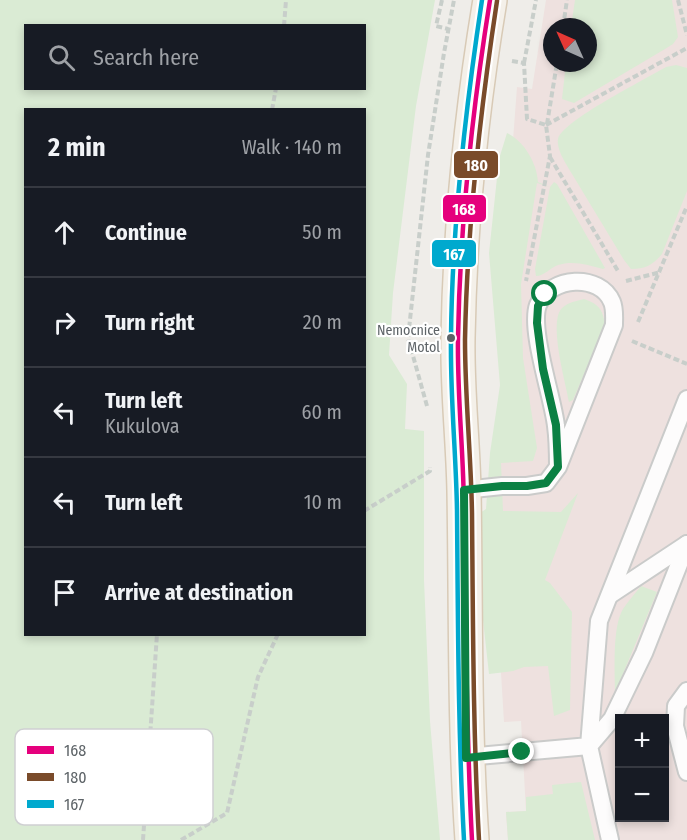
<!DOCTYPE html>
<html lang="en">
<head>
<meta charset="utf-8">
<style>
	:root { --surface:#171b24; --page:#20242c; --text:#f1f3f6; --muted:#9ea1a6; --line:#363941 }
	body { margin:0; font-family:"Fira Sans Condensed",sans-serif; background:var(--page); color:var(--text) }
	.controls { position:absolute; right:18px; bottom:18px; display:grid; overflow:hidden; border-radius:0px; box-shadow:0 3px 9px #0003 }
	.controls button { width:54px; height:54px; display:grid; place-items:center; padding:0; border:0; border-bottom:2px solid var(--line); background:var(--surface); color:var(--text); font:30px sans-serif }
	.compass { position:absolute; left:543px; top:18px; width:54px; height:54px; border-radius:50%; background:var(--surface); box-shadow:0 3px 9px #0003; rotate:315deg }
	.stop { position:absolute; width:18px; height:18px; margin:-14px; border:4px solid #0b8043; border-radius:50%; background:#fff }
	.stop.end { background:#0b8043; border-color:#fff; box-shadow:0 2px 6px #0008 }
	.list { margin:0; padding:0; list-style:none }
	h2 { display:flex; justify-content:space-between; align-items:center; height:78px; margin:0; padding:0 24px; font-size:26px }
	h2 small { font-size:20px; font-weight:400; color:var(--muted) }
	.list li { display:grid; grid-template-columns:39px 1fr auto; gap:18px; align-items:center; box-sizing:border-box; height:90px; padding:0 24px; border-top:2px solid var(--line) }
	.list b { display:block; font-size:22px; white-space:nowrap }
	.list p { margin:0; font-size:20px; white-space:nowrap; color:var(--muted) }
	.list em { font-size:20px; font-style:normal; color:var(--muted) }
	.icon { flex:none; width:33px; height:33px; fill:none; stroke:currentColor; stroke-width:2; stroke-linecap:round; stroke-linejoin:round }
	.map { position:relative; flex:none; width:687px; height:840px; overflow:hidden }
	.search { position:absolute; background:var(--surface); box-shadow:0 3px 9px #0003; left:24px; top:24px; width:342px; height:66px; display:flex; align-items:center; gap:15px; box-sizing:border-box; padding:0 21px; border-radius:0px; color:var(--muted); font-size:22px }
	.panel { position:absolute; background:var(--surface); box-shadow:0 3px 9px #0003; left:24px; top:108px; width:342px; height:528px; border-radius:0px }
	.map>svg:first-child { display:block }
</style>
</head>
<body>
<div class="map">
<svg width="687" height="840" viewBox="0 0 687 840">
	<rect width="100%" height="100%" fill="#efede9"/>
	<path fill="#eee1df" fill-rule="evenodd" d="M 546,0 L 687,0 L 687,840 L 508,840 L 506,812 L 526,811 L 521,721 L 504,722 L 501,673 L 498,525 L 511,167 L 517,87 L 532,89 ZM 552,27 L 588,27 L 588,63 L 552,63 ZM 620,718 L 664,718 L 664,818 L 620,818 Z"/>
	<g fill="#daebd4" fill-rule="evenodd">
		<path d="M 0,0 L 435,0 L 416,106 L 393,293 L 389,355 L 407,384 L 405,429 L 424,431 L 424,580 L 430,721 L 440,840 L 0,840 ZM 26,26 L 364,26 L 364,88 L 26,88 ZM 26,110 L 364,110 L 364,634 L 26,634 Z"/>
		<path d="M 575,0 L 672,0 L 678,37 L 673,44 L 665,49 L 574,103 L 562,99 L 566,63 L 588,63 L 588,27 L 571,27 Z"/>
		<path d="M 676,65 L 687,68 L 687,191 L 662,254 C 653,265 645,269 631,269 L 624,260 L 572,174 L 557,184 L 605,268 L 603,269 C 589,265 573,260 558,265 C 550,268 544,276 536,276 L 535,269 L 550,187 L 537,183 L 521,284 L 523,358 L 537,448 L 533,461 L 501,463 L 503,511 L 561,512 L 578,493 L 545,580 L 550,583 L 572,612 L 570,710 L 554,716 L 548,666 L 524,667 L 513,671 L 489,674 L 477,566 L 480,513 L 486,509 L 490,453 L 500,385 L 489,253 L 499,159 L 507,133 C 524,141 537,163 538,182 L 550,187 L 554,182 L 557,184 L 572,174 C 567,165 556,150 558,139 C 562,121 646,79 666,67 Z"/>
		<path d="M 584,299 C 599,304 603,310 605,325 L 573,400 L 569,402 C 566,383 548,322 562,308 C 569,302 576,301 584,299 Z"/>
		<path d="M 641,586 L 657,592 L 615,693 C 615,671 612,627 623,609 C 628,601 635,594 641,586 Z"/>
		<path d="M 581,782 L 595,840 L 508,840 L 506,812 L 526,811 L 526,797 L 553,794 L 552,785 Z"/>
	</g>
	<g fill="none" stroke-linecap="round" stroke-linejoin="round">
		<defs>
			<g id="service">
				<path d="M 464,490 L 502,486 L 527,486 L 546,483 L 558,467 L 614,325 C 614,318 615,309 612,302 C 600,273 550,276 538,305 C 529,329 553,398 556,426 C 558,440 558,454 558,467"/>
				<path d="M 610,595 L 687,544"/>
				<path d="M 687,691 L 676,706 L 675,726 L 687,772"/>
				<path d="M 467,757 L 589,746 L 599,621 L 687,399"/>
				<path d="M 610,840 L 589,746 L 612,719 L 644,653 L 687,544"/>
			</g>
			<path id="primary" d="M 472,840 C 464,724 466,608 464,491 C 463,440 457,389 458,338 C 460,222 471,114 490,0"/>
		</defs>
		<use href="#service" stroke="#cacbca" stroke-width="20"/>
		<use href="#primary" stroke="#d8cab6" stroke-width="36"/>
		<g stroke="#c8ceca" stroke-width="4" stroke-dasharray="6 3" stroke-linecap="butt">
			<path d="M 442,0 L 436,26 L 448,29"/>
			<path d="M 678,0 L 687,35"/>
			<path d="M 284,26 L 286,0"/>
			<path d="M 563,27 L 567,0"/>
			<path d="M 512,61 L 524,63 L 527,119 L 546,125 L 550,156 L 526,281"/>
			<path d="M 524,63 L 536,0"/>
			<path d="M 272,110 L 276,88"/>
			<path d="M 547,124 L 557,63"/>
			<path d="M 546,125 L 687,48"/>
			<path d="M 550,157 L 618,271"/>
			<path d="M 626,281 L 661,272"/>
			<path d="M 638,322 L 687,206"/>
			<path d="M 632,341 L 687,364"/>
			<path d="M 427,406 L 408,338 L 428,155 L 444,53 L 454,0"/>
			<path d="M 364,511 L 430,471 L 430,467"/>
			<path d="M 143,840 L 157,634"/>
			<path d="M 181,840 L 227,813 L 258,677 L 278,634"/>
		</g>
		<use href="#service" stroke="#fdfcfc" stroke-width="16"/>
		<use href="#primary" stroke="#f4f0e9" stroke-width="33"/>
		<defs>
			<path id="bus-1" d="M 472,840 C 466,731 466,623 464,514 C 464,455 457,397 458,338 C 460,224 472,112 490,0"/>
			<path id="bus-2" d="M 479,840 C 473,731 473,622 472,513 C 471,455 465,398 465,340 C 467,226 480,113 497,1"/>
			<path id="bus-3" d="M 464,840 C 458,730 458,620 457,510 C 456,452 450,395 451,338 C 452,224 465,112 482,0"/>
		</defs>
		<use href="#bus-1" stroke="#fff" stroke-width="9"/>
		<use href="#bus-2" stroke="#fff" stroke-width="9"/>
		<use href="#bus-3" stroke="#fff" stroke-width="9"/>
		<use href="#bus-1" stroke="#e5007d" stroke-width="4.5"/>
		<use href="#bus-2" stroke="#7a4b2a" stroke-width="4.5"/>
		<use href="#bus-3" stroke="#00a9ce" stroke-width="4.5"/>
	</g>
	<g fill="none" stroke-linecap="round" stroke-linejoin="round">
		<path stroke="#0b8043" stroke-width="8" d="M 522,752 L 466,758 L 464,490 L 502,486 L 527,486 L 546,483 L 558,467 L 556,425 L 543,369 L 537,323 L 538,306 L 545,294"/>
	</g>
	<circle fill="#5e6468" stroke="#fff" stroke-width="2" cx="451" cy="338" r="5"/>
	<g text-anchor="middle" stroke-width="4.5" stroke-linejoin="round" paint-order="stroke">
		<g font-size="14" fill="#5e6468" stroke="#fff" text-anchor="end">
			<text x="440" y="335">Nemocnice<tspan x="440" dy="17">Motol</tspan></text>
		</g>
	</g>
	<rect x="15" y="729" width="198" height="96" rx="9" fill="#fff" stroke="#cfd0d2" stroke-width="1.5"/>
	<rect x="27" y="746" width="27" height="8" fill="#e5007d"/>
	<rect x="27" y="773" width="27" height="8" fill="#7a4b2a"/>
	<rect x="27" y="800" width="27" height="8" fill="#00a9ce"/>
	<g font-size="16" fill="#5e6468">
		<text x="64" y="756">168</text>
		<text x="64" y="783">180</text>
		<text x="64" y="810">167</text>
	</g>
	<g stroke="#fff" stroke-width="2">
		<rect x="453" y="150" width="46" height="29" rx="6" fill="#7a4b2a"/>
		<rect x="442" y="194" width="45" height="29" rx="6" fill="#e5007d"/>
		<rect x="431" y="239" width="46" height="29" rx="6" fill="#00a9ce"/>
	</g>
	<g font-size="16" text-anchor="middle" font-weight="bold" fill="#fff">
		<text x="476" y="171">180</text>
		<text x="464" y="215">168</text>
		<text x="454" y="260">167</text>
	</g>
</svg>
<div class="controls">
<button>+</button>
<button>−</button>
</div>
<svg class="compass" viewBox="-18 -18 36 36"><path d="M0-13l5 13h-10z" fill="#e53935"/><path d="M0 13l5-13h-10z" fill="#9ea1a6"/></svg>
<div class="stop" style="left:545px;top:294px"></div>
<div class="stop end" style="left:522px;top:752px"></div>
<div class="search"><svg class="icon" aria-label="search" viewBox="0 0 24 24"><circle cx="10" cy="10" r="6"/><path d="M15 15l6 6"/></svg>Search here</div>
<section class="panel">
<h2>2 min<small>Walk · 140 m</small></h2>
<ul class="list">
<li><svg class="icon" aria-label="ahead" viewBox="0 0 24 24"><path d="M12 20V5M6 11l6-6 6 6"/></svg><div><b>Continue</b></div><em>50 m</em></li>
<li><svg class="icon" aria-label="right" viewBox="0 0 24 24"><path d="M7 20v-9h11M14 6l5 5-5 5"/></svg><div><b>Turn right</b></div><em>20 m</em></li>
<li><svg class="icon" aria-label="left" viewBox="0 0 24 24"><path d="M17 20v-9H6M10 6l-5 5 5 5"/></svg><div><b>Turn left</b><p>Kukulova</p></div><em>60 m</em></li>
<li><svg class="icon" aria-label="left" viewBox="0 0 24 24"><path d="M17 20v-9H6M10 6l-5 5 5 5"/></svg><div><b>Turn left</b></div><em>10 m</em></li>
<li><svg class="icon" aria-label="arrive" viewBox="0 0 24 24"><path d="M6 21V4h12l-3 4 3 4H6"/></svg><div><b>Arrive at destination</b></div></li>
</ul>
</section>
</div>
</body>
</html>
